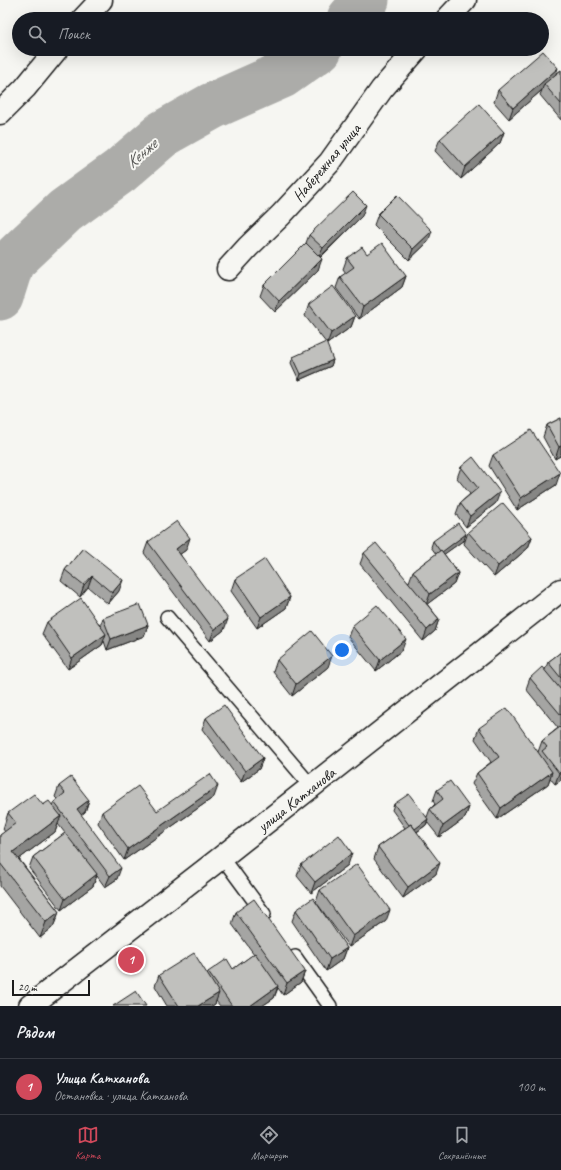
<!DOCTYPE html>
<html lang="ru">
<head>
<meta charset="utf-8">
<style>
	:root { --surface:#171b24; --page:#242831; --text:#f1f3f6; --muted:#9ea1a6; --line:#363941; --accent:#d1495b }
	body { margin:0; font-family:Caveat,sans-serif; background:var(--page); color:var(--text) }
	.scale { position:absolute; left:12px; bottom:10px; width:78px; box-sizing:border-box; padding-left:4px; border:2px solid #1c1c1c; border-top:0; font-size:11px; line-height:14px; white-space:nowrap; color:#1c1c1c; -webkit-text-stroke:3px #f6f6f2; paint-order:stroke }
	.you { position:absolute; left:342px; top:650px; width:14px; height:14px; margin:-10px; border:3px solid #fff; border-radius:50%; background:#1a73e8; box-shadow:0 0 0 6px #1a73e833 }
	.badge { display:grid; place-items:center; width:26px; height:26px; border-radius:50%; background:var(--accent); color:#fff; font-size:13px; font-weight:700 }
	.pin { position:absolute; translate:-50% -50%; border:2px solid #fff; box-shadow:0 1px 4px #0006 }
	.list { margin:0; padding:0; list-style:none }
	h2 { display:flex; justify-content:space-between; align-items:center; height:52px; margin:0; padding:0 16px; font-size:17px }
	h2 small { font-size:13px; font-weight:400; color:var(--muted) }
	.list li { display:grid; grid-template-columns:26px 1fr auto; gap:12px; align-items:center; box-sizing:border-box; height:56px; padding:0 16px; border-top:1px solid var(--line) }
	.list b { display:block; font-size:15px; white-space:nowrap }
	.list p { margin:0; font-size:13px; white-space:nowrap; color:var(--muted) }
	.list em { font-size:13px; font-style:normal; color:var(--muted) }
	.icon { flex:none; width:22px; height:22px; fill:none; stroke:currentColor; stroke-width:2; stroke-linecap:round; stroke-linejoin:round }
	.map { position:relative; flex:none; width:561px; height:1006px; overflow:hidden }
	.search { position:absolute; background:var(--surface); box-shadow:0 4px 16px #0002; left:12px; right:12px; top:12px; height:44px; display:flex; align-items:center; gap:10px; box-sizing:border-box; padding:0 14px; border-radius:22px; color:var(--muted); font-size:15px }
	.sheet { height:108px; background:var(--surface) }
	nav { display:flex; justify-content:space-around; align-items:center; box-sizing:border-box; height:56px; border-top:1px solid var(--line); background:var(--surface); font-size:11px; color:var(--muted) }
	nav a { display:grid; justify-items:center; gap:2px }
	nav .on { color:var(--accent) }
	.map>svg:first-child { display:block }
</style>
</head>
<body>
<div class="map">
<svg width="561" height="1006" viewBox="0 0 561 1006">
	<rect width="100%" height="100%" fill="#f6f6f2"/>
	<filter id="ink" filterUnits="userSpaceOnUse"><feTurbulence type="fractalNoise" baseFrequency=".025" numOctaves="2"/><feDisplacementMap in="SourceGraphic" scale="8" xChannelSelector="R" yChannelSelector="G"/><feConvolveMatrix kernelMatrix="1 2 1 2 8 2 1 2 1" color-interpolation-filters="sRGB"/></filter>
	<g filter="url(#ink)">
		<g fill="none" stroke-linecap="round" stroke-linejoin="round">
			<g stroke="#acaca9" stroke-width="47">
				<path d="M 350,19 L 366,0"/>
				<path d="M 0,297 L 11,262 L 65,211 L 120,171 L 164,133 L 212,106 L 282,75 L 319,49"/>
			</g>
			<defs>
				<g id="service">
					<path d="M 167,617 L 312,787"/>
					<path d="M 222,857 L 264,914"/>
					<path d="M 295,957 L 330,1006"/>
				</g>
				<g id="minor">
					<path d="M 83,19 L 101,0"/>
					<path d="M 447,19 L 465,0"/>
					<path d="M 0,113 L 25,88 L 57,49"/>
					<path d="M 228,269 L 248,247 L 281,215 L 330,162 L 382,89 L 417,49"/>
					<path d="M 30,1006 L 222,857 L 561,590"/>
				</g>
			</defs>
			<use href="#service" stroke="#1c1c1c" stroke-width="16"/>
			<use href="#minor" stroke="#1c1c1c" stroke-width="25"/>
			<use href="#service" stroke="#f6f6f2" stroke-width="13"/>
			<use href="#minor" stroke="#f6f6f2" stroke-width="22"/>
		</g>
		<g fill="#a5a5a3" stroke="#1c1c1c">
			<path d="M 561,70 L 561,120 L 540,95 L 542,90 L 509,119 L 494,102 L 498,90 L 556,74 Z"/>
			<path d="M 504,132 L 500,143 L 461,179 L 435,151 L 440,139 Z"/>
			<path d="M 378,214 L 428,242 L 409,260 L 374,225 Z"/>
			<path d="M 362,216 L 320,258 L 318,270 L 275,312 L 260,296 L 264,285 L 306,243 L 309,235 Z"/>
			<path d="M 367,254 L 406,276 L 402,287 L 359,319 L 336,288 L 340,277 L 346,273 L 343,269 L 347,258 Z"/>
			<path d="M 309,304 L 355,316 L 351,327 L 327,344 L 305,316 Z"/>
			<path d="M 293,357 L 333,360 L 331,366 L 299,380 L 291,363 Z"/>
			<path d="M 561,418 L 561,457 L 560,456 L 555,459 L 543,437 L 547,425 Z"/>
			<path d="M 493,455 L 556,485 L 517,510 L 489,466 Z"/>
			<path d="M 461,467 L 496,503 L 466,527 L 456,514 L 460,503 L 470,494 L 457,478 Z"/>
			<path d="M 468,532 L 532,537 L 528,548 L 494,577 L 464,544 Z"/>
			<path d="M 464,540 L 444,554 L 458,573 L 454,584 L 427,604 L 439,619 L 435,631 L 423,641 L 360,564 L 364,553 L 409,582 L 413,571 L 436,554 L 431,547 L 433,541 Z"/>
			<path d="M 148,542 L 186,550 L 180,554 L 224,630 L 210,641 L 144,553 Z"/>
			<path d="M 83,548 L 119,591 L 108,604 L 88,587 L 80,597 L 61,581 L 65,570 Z"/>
			<path d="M 235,579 L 290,597 L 286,608 L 257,628 L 231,591 Z"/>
			<path d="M 103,618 L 148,625 L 144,636 L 107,650 L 104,641 L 102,645 L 68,669 L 42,634 L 47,622 L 100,626 Z"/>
			<path d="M 352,626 L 402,650 L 376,671 L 348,637 Z"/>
			<path d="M 561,652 L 561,780 L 555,784 L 550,778 L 548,784 L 497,819 L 472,784 L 477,773 L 491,762 L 475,739 L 479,728 L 538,752 L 542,741 L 558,728 L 526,689 L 530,678 L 545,670 L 548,662 Z"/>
			<path d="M 277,660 L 328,667 L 292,696 L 273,672 Z"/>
			<path d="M 206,718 L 263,758 L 259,769 L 241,782 L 202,729 Z"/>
			<path d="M 59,786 L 89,800 L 85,812 L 81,815 L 117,879 L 105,887 L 97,876 L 93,886 L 61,910 L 29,868 L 33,857 L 65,833 L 58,824 L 55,832 L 19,859 L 59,912 L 53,927 L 40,938 L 0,886 L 0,835 L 5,832 L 3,829 L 8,813 L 43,805 L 52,805 L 54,802 L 57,799 L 55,797 Z"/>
			<path d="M 437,790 L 469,807 L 465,818 L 439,837 L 427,822 L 426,825 L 417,832 L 436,874 L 403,898 L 374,859 L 378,847 L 405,828 L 392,810 L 394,804 L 427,817 L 430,809 L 435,804 L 433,801 Z"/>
			<path d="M 214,797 L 124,860 L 98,823 L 102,812 L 157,811 Z"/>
			<path d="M 301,865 L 348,865 L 311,893 L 297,876 Z"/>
			<path d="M 320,890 L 386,921 L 349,947 L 316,902 Z"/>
			<path d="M 296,910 L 347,948 L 343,959 L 326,971 L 292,921 Z"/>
			<path d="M 236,912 L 305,971 L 301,982 L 283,995 L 278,988 L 274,998 L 262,1006 L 220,1006 L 216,1001 L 215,1004 L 212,1006 L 167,1006 L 155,986 L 159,975 L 207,974 L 208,972 L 233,969 L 254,954 L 232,924 Z"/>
		</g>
		<g fill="#868684" stroke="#1c1c1c">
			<path d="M 558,68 L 554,80 L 544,84 L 542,90 L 509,119 L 513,108 Z"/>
			<path d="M 504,132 L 500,143 L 461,179 L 465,167 Z"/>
			<path d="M 366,205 L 362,216 L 318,259 L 323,248 Z"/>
			<path d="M 432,231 L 428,242 L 409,260 L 413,249 Z"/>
			<path d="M 322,259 L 318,270 L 275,312 L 279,301 Z"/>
			<path d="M 406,276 L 402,287 L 359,319 L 363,307 Z"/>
			<path d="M 355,316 L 351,327 L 327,344 L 331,333 Z"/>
			<path d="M 333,360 L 331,366 L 299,380 L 301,374 Z"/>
			<path d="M 561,446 L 561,453 L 560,456 L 555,459 L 559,447 Z"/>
			<path d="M 560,473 L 556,485 L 517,510 L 521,498 Z"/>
			<path d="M 500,492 L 496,503 L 466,527 L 470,516 Z"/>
			<path d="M 466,534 L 464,540 L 439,558 L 441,552 Z"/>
			<path d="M 532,537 L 528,548 L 494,577 L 498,566 Z"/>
			<path d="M 190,538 L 186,550 L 172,560 L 176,549 Z"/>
			<path d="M 458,573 L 454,584 L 426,605 L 430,594 Z"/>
			<path d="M 92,576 L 88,587 L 80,597 L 84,585 Z"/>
			<path d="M 123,580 L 119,591 L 108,604 L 112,593 Z"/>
			<path d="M 290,597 L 286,608 L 257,628 L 261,617 Z"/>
			<path d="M 228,619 L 224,630 L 210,641 L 214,630 Z"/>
			<path d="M 439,619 L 435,631 L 423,641 L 427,630 Z"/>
			<path d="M 148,625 L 144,636 L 107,650 L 111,639 Z"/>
			<path d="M 106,634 L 102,645 L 68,669 L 72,658 Z"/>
			<path d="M 406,639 L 402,650 L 376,671 L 380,660 Z"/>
			<path d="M 332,656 L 328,667 L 292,696 L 296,684 Z"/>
			<path d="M 263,758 L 259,769 L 241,782 L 245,771 Z"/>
			<path d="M 552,772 L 548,784 L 497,819 L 501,808 Z"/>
			<path d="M 561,772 L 561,780 L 555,784 L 559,773 Z"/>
			<path d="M 218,786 L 214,797 L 124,860 L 128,849 Z"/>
			<path d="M 89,800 L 85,812 L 73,821 L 77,809 Z"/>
			<path d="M 469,807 L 465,818 L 439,837 L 443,826 Z"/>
			<path d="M 61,816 L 55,832 L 7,868 L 13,852 Z"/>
			<path d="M 428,819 L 426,825 L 411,836 L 413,830 Z"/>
			<path d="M 352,853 L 348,865 L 311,893 L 315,882 Z"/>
			<path d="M 440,863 L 436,874 L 403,898 L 408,887 Z"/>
			<path d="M 121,868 L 117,879 L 105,887 L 110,876 Z"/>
			<path d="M 97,874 L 93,886 L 61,910 L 65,899 Z"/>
			<path d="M 390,910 L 386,921 L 349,947 L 353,936 Z"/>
			<path d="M 59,912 L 53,927 L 40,938 L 46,922 Z"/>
			<path d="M 347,948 L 343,959 L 326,971 L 330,959 Z"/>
			<path d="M 305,971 L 301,982 L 283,995 L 287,983 Z"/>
			<path d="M 278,986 L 274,998 L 262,1006 L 250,1006 Z"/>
			<path d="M 219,993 L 215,1004 L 212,1006 L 198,1006 Z"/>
		</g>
		<g fill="#c0c0bd" stroke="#1c1c1c">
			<path d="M 543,51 L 558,68 L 513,108 L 498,90 Z"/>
			<path d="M 561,70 L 561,104 L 544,84 Z"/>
			<path d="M 479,104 L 504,132 L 465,167 L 440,139 Z"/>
			<path d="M 353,192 L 366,205 L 323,248 L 309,235 Z"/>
			<path d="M 397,195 L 432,231 L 413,249 L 378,214 Z"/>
			<path d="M 306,243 L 322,259 L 279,301 L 264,285 Z"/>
			<path d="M 382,243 L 406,276 L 363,307 L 340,277 L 354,267 L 347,258 L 362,247 L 367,254 Z"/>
			<path d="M 333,286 L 355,316 L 331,333 L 309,304 Z"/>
			<path d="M 326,342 L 333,360 L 301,374 L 293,357 Z"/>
			<path d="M 561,418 L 561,446 L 559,447 L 547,425 Z"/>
			<path d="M 531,430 L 560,473 L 521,498 L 493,455 Z"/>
			<path d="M 473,457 L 500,492 L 470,516 L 460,503 L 478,488 L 461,467 Z"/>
			<path d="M 503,503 L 532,537 L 498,566 L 468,532 Z"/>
			<path d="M 177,521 L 190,538 L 176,549 L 228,619 L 214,630 L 148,542 Z"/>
			<path d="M 458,523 L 466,534 L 442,552 L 441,550 L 440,551 L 433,541 Z"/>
			<path d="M 376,543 L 439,619 L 427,630 L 364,553 Z"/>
			<path d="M 83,548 L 123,580 L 112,593 L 92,576 L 84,585 L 65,570 Z"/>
			<path d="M 441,550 L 458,573 L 430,594 L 413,571 Z"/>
			<path d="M 265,559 L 290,597 L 261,617 L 235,579 Z"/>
			<path d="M 81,598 L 106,634 L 72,658 L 47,622 Z"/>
			<path d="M 140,604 L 148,625 L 111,639 L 103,618 Z"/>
			<path d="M 377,605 L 406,639 L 380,660 L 352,626 Z"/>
			<path d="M 312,631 L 332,656 L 296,684 L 277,660 Z"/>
			<path d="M 561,652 L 561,678 L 548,662 Z"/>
			<path d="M 542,667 L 561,690 L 561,715 L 530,678 Z"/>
			<path d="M 224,705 L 263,758 L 245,771 L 206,718 Z"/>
			<path d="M 507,708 L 552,772 L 501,808 L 477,773 L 499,757 L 479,728 Z"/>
			<path d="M 560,727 L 561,729 L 561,772 L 559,773 L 542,751 L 547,747 L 542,741 Z"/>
			<path d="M 210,774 L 218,786 L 128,849 L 102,812 L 138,786 L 157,811 Z"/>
			<path d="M 71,777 L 89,800 L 77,809 L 121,868 L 110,876 L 54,802 L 65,793 L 59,786 Z"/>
			<path d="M 450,781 L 469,807 L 443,826 L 430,809 L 443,799 L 437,790 Z"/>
			<path d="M 34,794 L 43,805 L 49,801 L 61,816 L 13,852 L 59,912 L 46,922 L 0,863 L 0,835 L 16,823 L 8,813 Z"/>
			<path d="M 409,794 L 428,819 L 415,829 L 411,824 L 409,825 L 394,804 Z"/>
			<path d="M 411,824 L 440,863 L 408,887 L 378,847 Z"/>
			<path d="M 65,833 L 97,874 L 65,899 L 33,857 Z"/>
			<path d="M 339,835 L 352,853 L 315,882 L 301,865 Z"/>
			<path d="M 357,864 L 390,910 L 353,936 L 320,890 Z"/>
			<path d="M 313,898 L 347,948 L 330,959 L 296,910 Z"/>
			<path d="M 254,899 L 305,971 L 287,983 L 236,912 Z"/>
			<path d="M 194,953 L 219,993 L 198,1006 L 179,1006 L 159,975 Z"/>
			<path d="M 255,953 L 278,986 L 250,1006 L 232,1006 L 208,972 L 227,959 L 233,969 Z"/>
			<path d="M 136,991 L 146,1006 L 113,1006 Z"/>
		</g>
	</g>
	<g text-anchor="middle" stroke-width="4" stroke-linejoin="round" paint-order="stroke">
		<g font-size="16" fill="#1c1c1c" stroke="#f6f6f2">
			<text transform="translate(326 162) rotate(-50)" y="6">Набережная улица</text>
			<text transform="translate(296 799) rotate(-38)" y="6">улица Катханова</text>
		</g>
		<g font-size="17" font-style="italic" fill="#565654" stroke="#f6f6f2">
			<text transform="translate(141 153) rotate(-41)" y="6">Кенже</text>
		</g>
	</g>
</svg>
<div class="scale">20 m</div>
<div class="you"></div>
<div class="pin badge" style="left:131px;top:960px">1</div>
<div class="search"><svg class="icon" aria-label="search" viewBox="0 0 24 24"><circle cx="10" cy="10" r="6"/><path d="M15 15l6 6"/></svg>Поиск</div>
</div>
<section class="sheet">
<h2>Рядом<small></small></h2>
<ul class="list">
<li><span class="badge">1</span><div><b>Улица Катханова</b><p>Остановка · улица Катханова</p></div><em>100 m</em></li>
</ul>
</section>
<nav>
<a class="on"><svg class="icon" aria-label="map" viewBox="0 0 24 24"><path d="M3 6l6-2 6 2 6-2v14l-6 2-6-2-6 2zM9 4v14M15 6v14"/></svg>Карта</a>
<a><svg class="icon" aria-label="directions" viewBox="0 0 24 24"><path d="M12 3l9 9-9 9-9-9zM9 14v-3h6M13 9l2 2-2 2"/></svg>Маршрут</a>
<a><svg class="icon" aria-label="saved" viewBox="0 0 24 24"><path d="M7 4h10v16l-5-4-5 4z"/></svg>Сохранённые</a>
</nav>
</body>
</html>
